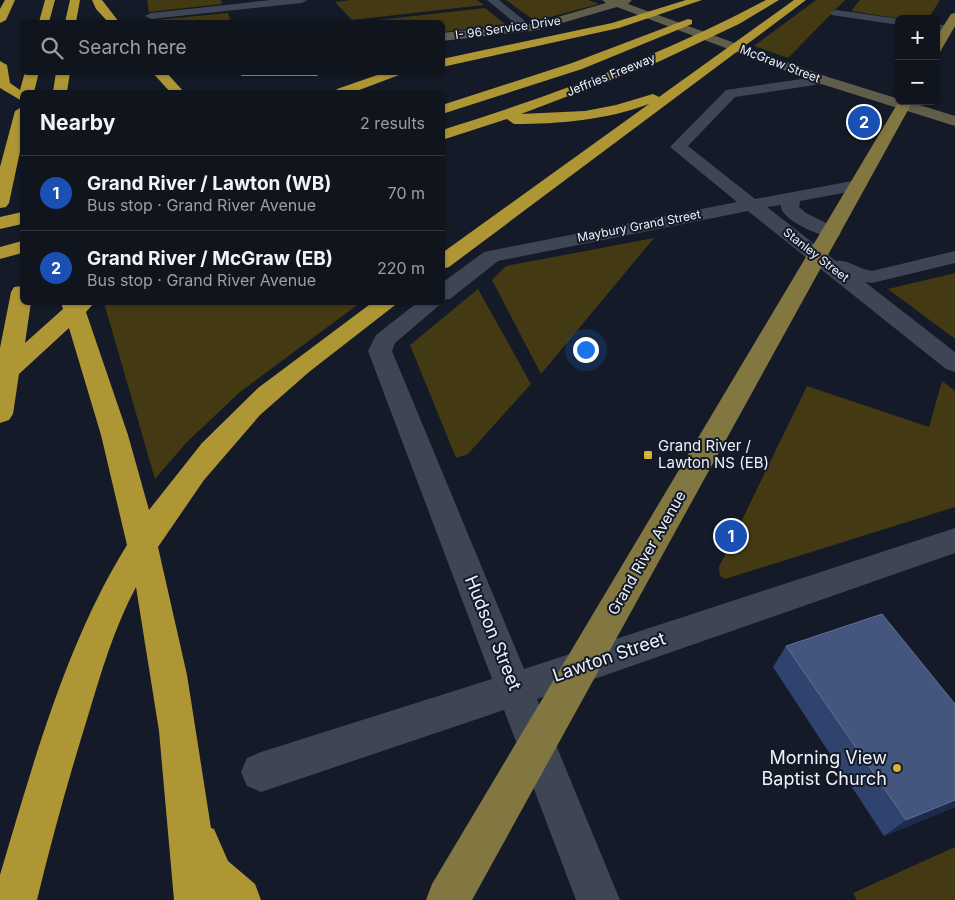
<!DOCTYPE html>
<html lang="en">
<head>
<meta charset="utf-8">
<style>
	:root { --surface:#0f141d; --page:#1d212a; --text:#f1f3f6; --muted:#9b9ea4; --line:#2f333b; --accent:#d5b534 }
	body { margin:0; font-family:Inter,sans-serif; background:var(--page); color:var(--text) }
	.controls { position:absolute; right:15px; top:15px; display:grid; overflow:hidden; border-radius:8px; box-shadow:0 1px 4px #0004 }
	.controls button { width:45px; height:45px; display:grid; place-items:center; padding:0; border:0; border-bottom:1px solid var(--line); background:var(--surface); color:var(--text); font:25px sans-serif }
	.you { position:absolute; left:585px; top:349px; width:18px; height:18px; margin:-12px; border:4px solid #fff; border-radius:50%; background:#1a73e8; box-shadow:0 0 0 8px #1a73e833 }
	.badge { display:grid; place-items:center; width:32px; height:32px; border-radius:50%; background:var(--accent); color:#fff; font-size:16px; font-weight:700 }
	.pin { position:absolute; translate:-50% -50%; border:2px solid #fff; box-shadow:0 1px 5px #0006 }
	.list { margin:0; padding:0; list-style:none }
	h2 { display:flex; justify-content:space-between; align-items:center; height:65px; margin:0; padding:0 20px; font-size:21px }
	h2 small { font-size:16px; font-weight:400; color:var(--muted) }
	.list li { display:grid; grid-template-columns:32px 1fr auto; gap:15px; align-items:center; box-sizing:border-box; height:75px; padding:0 20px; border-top:1px solid var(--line) }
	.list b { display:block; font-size:19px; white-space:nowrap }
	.list p { margin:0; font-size:16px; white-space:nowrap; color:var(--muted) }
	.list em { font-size:16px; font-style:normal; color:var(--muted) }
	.icon { flex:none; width:28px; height:28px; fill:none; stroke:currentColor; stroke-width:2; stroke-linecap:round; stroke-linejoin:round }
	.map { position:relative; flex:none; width:955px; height:900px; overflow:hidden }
	.search { position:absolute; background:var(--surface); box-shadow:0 1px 4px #0004; left:20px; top:20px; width:425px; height:55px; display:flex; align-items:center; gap:12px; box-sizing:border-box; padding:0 18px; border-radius:8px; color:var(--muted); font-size:19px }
	.panel { position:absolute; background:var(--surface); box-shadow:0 1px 4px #0004; left:20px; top:90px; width:425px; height:215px; border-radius:8px }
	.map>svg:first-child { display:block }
</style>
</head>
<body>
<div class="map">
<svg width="955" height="900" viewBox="0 0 955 900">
	<rect width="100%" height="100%" fill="#141a27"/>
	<g fill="#433912">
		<path d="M 147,0 L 221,0 L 222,4 L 149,12 Z"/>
		<path d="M 350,0 L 477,0 L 484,5 L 352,20 L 335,2 Z"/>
		<path d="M 506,0 L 588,0 L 599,4 L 535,21 Z"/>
		<path d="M 816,0 L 845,0 L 788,58 L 754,46 Z"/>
		<path d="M 860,0 L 940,0 L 928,19 L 902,19 L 851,11 Z"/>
		<path d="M 485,8 L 506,25 L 443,32 L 442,22 L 360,22 Z"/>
		<path d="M 228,13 L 231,22 L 146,21 Z"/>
		<path d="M 654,238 L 541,374 L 492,280 L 506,266 Z"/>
		<path d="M 955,273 L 955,339 L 888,289 Z"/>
		<path d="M 478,289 L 531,384 L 468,454 L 456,458 L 410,345 Z"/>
		<path d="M 104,303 L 104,302 L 360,303 L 240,392 L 186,443 L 155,479 Z"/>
		<path d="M 942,381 L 955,391 L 955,507 L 725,579 L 720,576 L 719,567 L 807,386 L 929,427 Z"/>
		<path d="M 955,847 L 955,900 L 857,900 L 853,893 Z"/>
	</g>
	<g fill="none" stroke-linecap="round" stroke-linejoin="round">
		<g fill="#3e4655" fill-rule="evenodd">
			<path d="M 271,0 L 307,0 L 302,3 L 151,19 L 145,16 L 151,13 Z"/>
			<path d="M 487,0 L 499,0 L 532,27 L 530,29 L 522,29 Z"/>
			<path d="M 836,10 L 900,19 L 899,25 L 832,15 L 830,13 Z"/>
			<path d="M 936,24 L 952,26 L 954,29 L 948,33 L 936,31 Z"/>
			<path d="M 823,76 L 830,80 L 828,83 L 735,97 L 688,146 L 755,199 L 858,180 L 864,181 L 867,185 L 864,189 L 800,201 L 799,207 L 806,213 L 838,229 L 841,233 L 838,237 C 825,240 778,219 781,205 L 767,207 L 836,261 C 847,259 859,269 872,271 L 955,251 L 955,263 L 872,283 L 865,282 L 955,352 L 955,372 L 946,369 L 748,211 L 498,261 L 450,299 L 442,300 L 442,283 L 484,252 L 737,202 L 670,147 L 726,90 Z"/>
			<path d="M 418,302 L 443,302 L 395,343 L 392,351 L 524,669 L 955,528 L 955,553 L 537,699 L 620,900 L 576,900 L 504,710 L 261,792 L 247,786 L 241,772 L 247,758 L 261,752 L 492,679 L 368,351 L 376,335 Z"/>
		</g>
		<path fill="#605e4b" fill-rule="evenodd" d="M 602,0 L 632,0 L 628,4 L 828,77 L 899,99 L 899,101 L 907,101 L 955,116 L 955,126 L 818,83 L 617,7 L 538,30 L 442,41 L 442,33 L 537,23 L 606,3 Z"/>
		<g fill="#827641" fill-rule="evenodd">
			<path d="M 955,13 L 955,26 L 940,52 L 936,53 L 936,38 L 951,14 Z"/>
			<path d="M 899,101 L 913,101 L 472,900 L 426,900 L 432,884 Z"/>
		</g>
		<g fill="#af9634" fill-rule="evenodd">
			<path d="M 5,0 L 15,0 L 6,20 L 0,23 L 0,9 Z"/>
			<path d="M 45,0 L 55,0 L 49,22 L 39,22 Z"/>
			<path d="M 70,0 L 80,0 L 76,22 L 65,22 Z"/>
			<path d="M 92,0 L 102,0 L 119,22 L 108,22 L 96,9 Z"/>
			<path d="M 686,0 L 702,0 L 619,28 L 442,67 L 442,59 L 612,23 Z"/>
			<path d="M 766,0 L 779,0 L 739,24 L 658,62 L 521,114 L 585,111 L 616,105 L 653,94 L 659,97 L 794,0 L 806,0 L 449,267 L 442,269 L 442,253 L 649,104 C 606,120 560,124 514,124 L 507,119 L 442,140 L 442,130 C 554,95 663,55 766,0 Z"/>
			<path d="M 688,19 L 692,20 L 692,24 L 582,69 L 442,114 L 442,105 L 572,63 Z"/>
			<path d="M 0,61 L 7,65 L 10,83 L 20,90 L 25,72 L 39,72 L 34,92 L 22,92 L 22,101 L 0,88 Z"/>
			<path d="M 56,72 L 70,72 L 67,92 L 53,92 Z"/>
			<path d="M 152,72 L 166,72 L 184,92 L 170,92 Z"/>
			<path d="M 236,72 L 323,72 L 317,76 L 242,76 Z"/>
			<path d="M 386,72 L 407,72 L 354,92 L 335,92 L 337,89 Z"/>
			<path d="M 22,107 L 22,142 L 9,203 L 6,207 L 0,208 L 0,167 L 15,111 Z"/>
			<path d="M 22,212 L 22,224 L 0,229 L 0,217 Z"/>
			<path d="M 22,241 L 22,253 L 0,259 L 0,247 Z"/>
			<path d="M 22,286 L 22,302 L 31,302 L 25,343 L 63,309 L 61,302 L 95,302 L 86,312 L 128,435 L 149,510 L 202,443 L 258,388 L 373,302 L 399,302 L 309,372 L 260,415 L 204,480 L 158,547 L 187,675 L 211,828 L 214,829 L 228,861 L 255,884 L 261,900 L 174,900 L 159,731 L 136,587 C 114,628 101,673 88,716 C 69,777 52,838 37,900 L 0,900 L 0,875 C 33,764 66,643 127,545 L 101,435 L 69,328 L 19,374 L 13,414 L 9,420 L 0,423 L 0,348 L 11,292 L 14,287 Z"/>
		</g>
	</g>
	<path fill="#30436f" d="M 786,646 L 955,807 L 884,836 L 773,667 Z"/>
	<path fill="#1c2b4c" d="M 955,800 L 955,807 L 884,836 L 906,820 Z"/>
	<path fill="#45567e" stroke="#5f6e91" d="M 882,614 L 955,704 L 955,800 L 906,820 L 786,646 Z"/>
	<g fill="#d5b534" stroke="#141a27" stroke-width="2">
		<rect x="643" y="450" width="10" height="10" rx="2.5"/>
		<circle cx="897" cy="768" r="5"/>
	</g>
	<g text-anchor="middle" stroke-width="4" stroke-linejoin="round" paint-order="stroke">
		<g font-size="12" fill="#edf2fb" stroke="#141a27">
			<text transform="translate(508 28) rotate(-8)" y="4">I- 96 Service Drive</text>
			<text transform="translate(780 64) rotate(21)" y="4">McGraw Street</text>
			<text transform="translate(611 75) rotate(-22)" y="4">Jeffries Freeway</text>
			<text transform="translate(639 226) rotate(-11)" y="4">Maybury Grand Street</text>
			<text transform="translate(816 255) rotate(38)" y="4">Stanley Street</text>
		</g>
		<g font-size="15" fill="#edf2fb" stroke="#141a27" text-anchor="start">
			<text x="658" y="451">Grand River /<tspan x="658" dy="17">Lawton NS (EB)</tspan></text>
		</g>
		<g font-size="15" fill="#edf2fb" stroke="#141a27">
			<text transform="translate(647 553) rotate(-60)" y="5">Grand River Avenue</text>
		</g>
		<g font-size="18" fill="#edf2fb" stroke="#141a27">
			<text transform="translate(493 633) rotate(68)" y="6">Hudson Street</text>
			<text transform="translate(609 657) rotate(-19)" y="6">Lawton Street</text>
		</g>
		<g font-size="18" fill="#edf2fb" stroke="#141a27" text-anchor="end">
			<text x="887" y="764">Morning View<tspan x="887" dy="21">Baptist Church</tspan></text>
		</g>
	</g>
</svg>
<div class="controls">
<button>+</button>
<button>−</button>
</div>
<div class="you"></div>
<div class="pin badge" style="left:731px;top:536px;background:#1a4fb4">1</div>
<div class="pin badge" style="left:864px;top:122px;background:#1a4fb4">2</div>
<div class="search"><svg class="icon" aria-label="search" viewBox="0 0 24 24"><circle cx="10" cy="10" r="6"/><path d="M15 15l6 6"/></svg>Search here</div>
<section class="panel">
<h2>Nearby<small>2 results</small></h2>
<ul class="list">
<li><span class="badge" style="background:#1a4fb4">1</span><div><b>Grand River / Lawton (WB)</b><p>Bus stop · Grand River Avenue</p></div><em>70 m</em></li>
<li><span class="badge" style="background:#1a4fb4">2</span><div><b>Grand River / McGraw (EB)</b><p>Bus stop · Grand River Avenue</p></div><em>220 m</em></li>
</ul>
</section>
</div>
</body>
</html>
